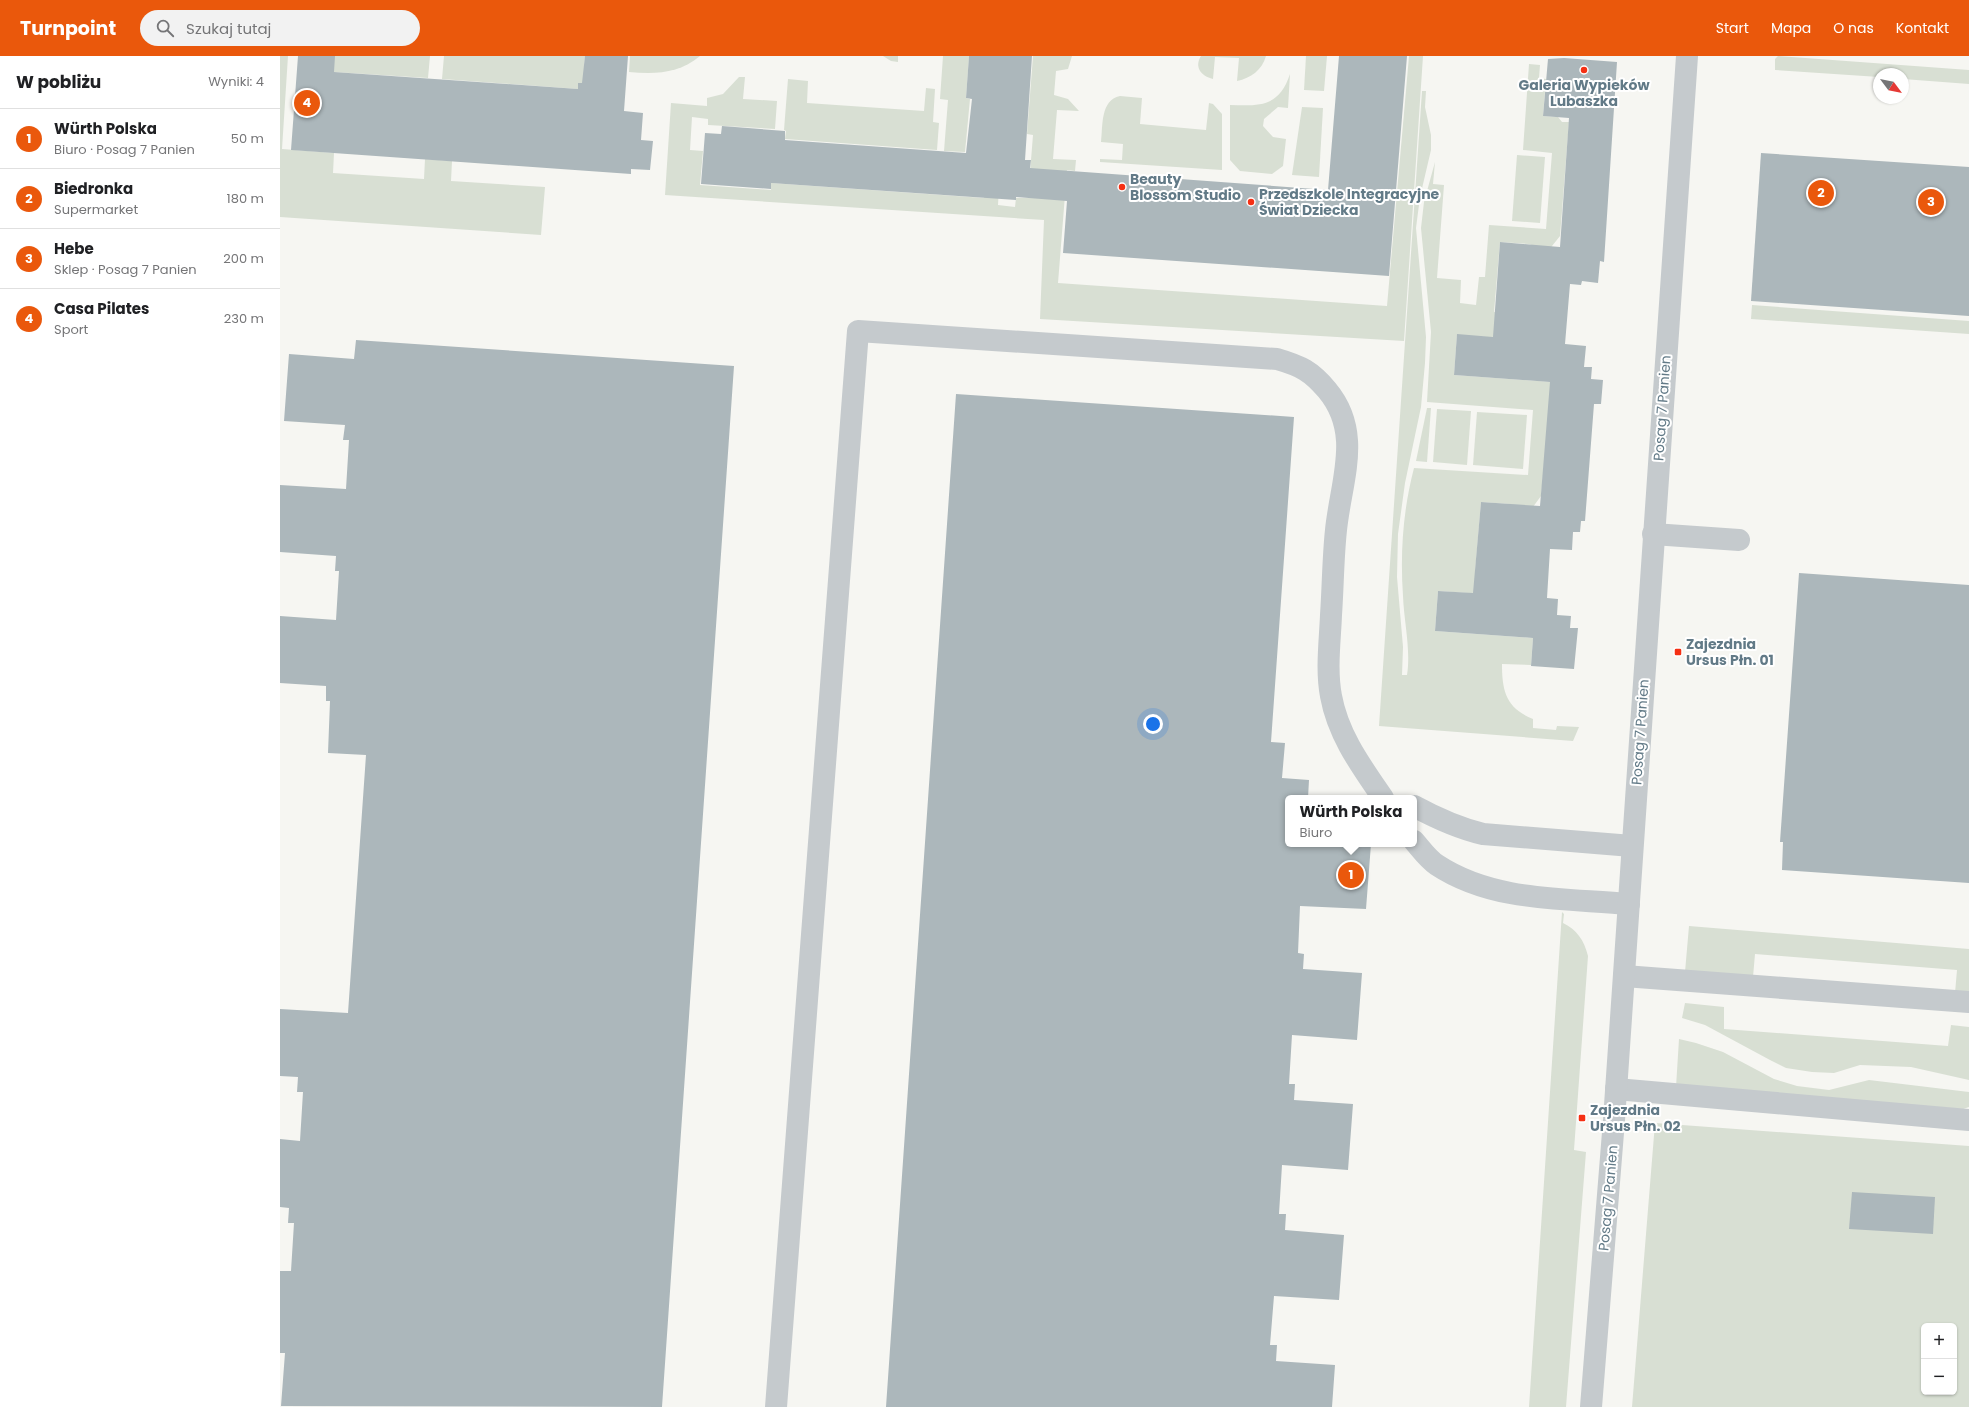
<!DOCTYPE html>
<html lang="pl">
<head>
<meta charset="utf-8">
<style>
	:root { --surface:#fff; --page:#f2f2f2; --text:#202124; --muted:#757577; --line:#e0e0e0; --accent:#ea580c }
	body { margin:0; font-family:Poppins,sans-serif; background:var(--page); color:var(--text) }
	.controls { position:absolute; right:12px; bottom:12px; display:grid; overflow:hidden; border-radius:6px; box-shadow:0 1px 3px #0004 }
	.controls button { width:36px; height:36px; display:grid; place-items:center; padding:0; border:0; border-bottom:1px solid var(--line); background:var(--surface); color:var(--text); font:20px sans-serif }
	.compass { position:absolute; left:1593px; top:12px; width:36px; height:36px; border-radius:50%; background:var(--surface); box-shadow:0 1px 3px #0004; rotate:122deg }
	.you { position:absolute; left:873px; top:668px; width:14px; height:14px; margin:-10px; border:3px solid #fff; border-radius:50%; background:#1a73e8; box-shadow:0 0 0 6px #1a73e833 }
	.badge { display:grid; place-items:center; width:26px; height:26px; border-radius:50%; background:var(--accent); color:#fff; font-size:13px; font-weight:700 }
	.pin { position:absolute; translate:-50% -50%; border:2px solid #fff; box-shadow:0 1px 4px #0006 }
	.popup { position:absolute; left:1005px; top:739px; width:132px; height:52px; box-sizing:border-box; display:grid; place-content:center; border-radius:6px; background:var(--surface); filter:drop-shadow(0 1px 3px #0005); font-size:13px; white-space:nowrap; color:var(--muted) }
	.popup b { font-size:15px; color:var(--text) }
	.popup::after { content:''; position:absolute; left:50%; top:100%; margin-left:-8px; border:8px solid transparent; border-top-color:var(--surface) }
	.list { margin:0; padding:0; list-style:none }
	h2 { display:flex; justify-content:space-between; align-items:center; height:52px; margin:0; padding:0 16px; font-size:17px }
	h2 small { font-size:13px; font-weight:400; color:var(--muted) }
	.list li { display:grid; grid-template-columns:26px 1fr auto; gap:12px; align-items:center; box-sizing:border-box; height:60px; padding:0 16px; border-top:1px solid var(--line) }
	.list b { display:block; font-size:15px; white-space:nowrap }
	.list p { margin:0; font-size:13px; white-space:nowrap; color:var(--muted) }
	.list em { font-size:13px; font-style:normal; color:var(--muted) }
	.icon { flex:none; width:22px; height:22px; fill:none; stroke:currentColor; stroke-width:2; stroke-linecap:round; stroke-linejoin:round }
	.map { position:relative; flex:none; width:1689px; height:1351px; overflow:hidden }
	header { display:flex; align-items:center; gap:24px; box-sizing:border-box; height:56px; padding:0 20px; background:var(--accent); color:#fff }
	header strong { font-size:19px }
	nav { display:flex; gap:22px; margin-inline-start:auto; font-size:14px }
	.search { width:280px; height:36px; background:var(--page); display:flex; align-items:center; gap:10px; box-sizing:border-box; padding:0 14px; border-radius:22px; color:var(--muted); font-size:15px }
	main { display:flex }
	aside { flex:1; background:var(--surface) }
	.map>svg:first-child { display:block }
</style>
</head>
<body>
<header>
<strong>Turnpoint</strong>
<div class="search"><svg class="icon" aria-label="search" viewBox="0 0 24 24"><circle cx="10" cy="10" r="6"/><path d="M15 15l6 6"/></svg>Szukaj tutaj</div>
<nav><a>Start</a><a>Mapa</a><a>O nas</a><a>Kontakt</a></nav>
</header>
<main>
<aside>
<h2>W pobliżu<small>Wyniki: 4</small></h2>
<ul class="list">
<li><span class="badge">1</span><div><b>Würth Polska</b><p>Biuro · Posag 7 Panien</p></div><em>50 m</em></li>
<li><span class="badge">2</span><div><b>Biedronka</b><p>Supermarket</p></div><em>180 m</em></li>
<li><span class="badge">3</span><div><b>Hebe</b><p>Sklep · Posag 7 Panien</p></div><em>200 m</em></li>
<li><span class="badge">4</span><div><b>Casa Pilates</b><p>Sport</p></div><em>230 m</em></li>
</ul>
</aside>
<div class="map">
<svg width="1689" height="1351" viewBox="0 0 1689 1351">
	<rect width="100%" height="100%" fill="#f6f6f2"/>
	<g fill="#d8dfd3" fill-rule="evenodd">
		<path d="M 0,0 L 8,0 L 2,93 L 54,97 L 53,117 L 144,123 L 145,103 L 172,105 L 171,125 L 265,131 L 261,179 L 0,161 Z"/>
		<path d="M 53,0 L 150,0 L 148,22 L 54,16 Z"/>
		<path d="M 164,0 L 305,0 L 304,13 L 307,14 L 306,27 L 298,27 L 298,33 L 162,23 Z"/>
		<path d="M 350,0 L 420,0 C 399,18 375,18 349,16 Z"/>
		<path d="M 603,0 L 618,0 L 618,6 L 611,5 Z"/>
		<path d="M 663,0 L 689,0 L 686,42 L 690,43 L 685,96 L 664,95 L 668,44 L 660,43 Z"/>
		<path d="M 753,0 L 792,0 L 788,13 L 776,15 L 774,39 L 788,43 L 799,55 L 777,54 L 773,103 L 796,104 L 795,115 L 787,114 L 778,227 L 1107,250 L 1129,0 L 1143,0 L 1124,285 L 760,263 L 764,164 L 385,139 L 391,47 L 427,50 L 427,42 L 443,38 L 459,21 L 465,21 L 463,43 L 497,45 L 495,73 L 428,69 L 428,63 L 412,61 L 410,94 L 423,95 L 420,129 L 491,134 L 491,127 L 704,142 L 705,131 L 719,132 L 718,149 L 735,151 L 736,142 L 748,142 L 753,79 L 747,78 Z"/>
		<path d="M 921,0 L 986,0 C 982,14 971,22 957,25 L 959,2 L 935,1 L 933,23 C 921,20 914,11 921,0 Z"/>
		<path d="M 1026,0 L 1047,0 L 1044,35 L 1024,34 Z"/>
		<path d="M 1498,0 L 1689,14 L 1689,28 L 1623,23 L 1623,18 L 1599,18 L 1599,21 L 1495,14 L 1495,3 Z"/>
		<path d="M 1249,8 L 1260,9 L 1259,22 L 1266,23 L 1263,60 L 1278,61 L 1282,66 L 1289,66 L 1280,180 L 1268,195 L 1249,188 L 1220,186 L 1214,256 L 1223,257 L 1221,282 L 1177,279 L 1174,319 L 1272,326 L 1261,440 L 1250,455 L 1230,448 L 1201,446 L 1195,516 L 1203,538 L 1158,535 L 1155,575 L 1253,582 L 1251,609 L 1222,608 C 1222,635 1226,652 1253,663 L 1253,672 L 1276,674 L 1277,670 L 1299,671 L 1293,685 L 1099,670 L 1142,35 L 1146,35 L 1145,51 L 1151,79 L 1151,94 L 1140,141 L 1136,172 L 1146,281 L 1145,307 L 1141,351 L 1125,427 L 1118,478 L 1117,521 L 1123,591 L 1122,619 L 1127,619 C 1131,594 1124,566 1123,540 C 1120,497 1123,454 1134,412 L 1248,419 L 1253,354 L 1147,346 L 1151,276 L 1141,172 L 1144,146 L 1155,106 L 1153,128 L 1164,129 L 1157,222 L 1181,224 L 1180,247 L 1196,249 L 1199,221 L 1205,221 L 1209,169 L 1266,173 L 1272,97 L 1243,94 Z"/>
		<path d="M 1010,18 L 1008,52 L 998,51 L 984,63 L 983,70 L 993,81 L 1006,83 L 1003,110 L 992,118 L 960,115 L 950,104 L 950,49 C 980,50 999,51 1010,18 Z"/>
		<path d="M 508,23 L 528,25 L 527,47 L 644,55 L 646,32 L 655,33 L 653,66 L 659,67 L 657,94 L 505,83 L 506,75 L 504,74 Z"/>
		<path d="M 840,40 L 862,42 L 860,68 L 926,74 L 929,47 L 933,48 L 942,58 L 942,114 L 820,106 L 820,103 L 842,104 L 843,88 L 821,86 C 823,71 820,44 840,40 Z"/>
		<path d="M 1022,51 L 1043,52 L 1039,121 L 1012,119 Z"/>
		<path d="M 1237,99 L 1265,101 L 1260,167 L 1232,165 Z"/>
		<path d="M 1472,249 L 1689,265 L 1689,278 L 1471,263 Z"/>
		<path d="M 1147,352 L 1151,352 L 1147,406 L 1136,405 Z"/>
		<path d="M 1157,353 L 1191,355 L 1187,409 L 1153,406 Z"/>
		<path d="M 1197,356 L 1247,359 L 1243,413 L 1193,409 Z"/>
		<path d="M 1282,856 L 1284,858 L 1283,867 C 1297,874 1304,884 1308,900 L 1294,1094 L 1306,1096 L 1286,1351 L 1249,1351 Z"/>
		<path d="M 1409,870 L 1689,893 L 1689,938 L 1675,937 L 1677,914 L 1475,898 L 1473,921 L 1405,916 Z"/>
		<path d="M 1405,947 L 1444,951 L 1444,973 L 1668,990 L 1671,969 L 1689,971 L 1689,1024 L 1631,1011 L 1580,1009 L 1554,1017 L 1532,1016 L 1506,1012 L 1490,1004 L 1425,969 L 1402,962 Z"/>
		<path d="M 1399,983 L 1416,987 L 1443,996 L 1494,1023 L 1517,1030 L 1549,1034 L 1589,1024 L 1689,1036 L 1689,1051 L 1683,1053 L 1396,1031 Z"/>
		<path d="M 1375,1067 L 1689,1090 L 1689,1351 L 1352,1351 ZM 1644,1270 L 1674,1270 L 1674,1336 L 1644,1336 Z"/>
	</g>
	<g fill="#acb7bb">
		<path d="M 18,0 L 55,0 L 54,16 L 298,33 L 298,27 L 302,27 L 305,0 L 348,0 L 344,55 L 363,57 L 361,84 L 373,85 L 370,114 L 351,113 L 351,118 L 11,94 Z"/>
		<path d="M 689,0 L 752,0 L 745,104 L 751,104 L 750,112 L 1048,134 L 1059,0 L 1127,0 L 1109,220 L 783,197 L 787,145 L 736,141 L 736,144 L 491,127 L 491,133 L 421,128 L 425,77 L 441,78 L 442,70 L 505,75 L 505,84 L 686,97 L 692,43 L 686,42 Z"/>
		<path d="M 1284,2 L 1337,6 L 1324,206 L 1320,205 L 1318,227 L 1302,225 L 1301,229 L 1290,228 L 1285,288 L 1306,290 L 1304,311 L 1312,311 L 1311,323 L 1323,324 L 1321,348 L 1314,348 L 1305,465 L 1301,465 L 1300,476 L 1293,476 L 1292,494 L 1270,493 L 1267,542 L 1278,543 L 1277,559 L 1291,560 L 1290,572 L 1298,572 L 1294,613 L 1251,610 L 1253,582 L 1155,575 L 1158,535 L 1193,537 L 1201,446 L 1260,450 L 1270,326 L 1174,319 L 1177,278 L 1213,281 L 1220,186 L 1280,191 L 1289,62 L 1263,60 L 1268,3 Z"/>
		<path d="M 1481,97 L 1689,111 L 1689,260 L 1471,245 Z"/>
		<path d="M 76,284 L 454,310 L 382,1351 L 1,1350 L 5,1297 L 0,1297 L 0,1215 L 11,1215 L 14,1167 L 8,1167 L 9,1152 L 0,1151 L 0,1083 L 20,1085 L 23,1036 L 17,1036 L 18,1021 L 0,1020 L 0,953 L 68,957 L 86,699 L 48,697 L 50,645 L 46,645 L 46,630 L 0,627 L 0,560 L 56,564 L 59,515 L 55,515 L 56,500 L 0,496 L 0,429 L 66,433 L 69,384 L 63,384 L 65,369 L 4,365 L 9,298 L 74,303 Z"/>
		<path d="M 676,338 L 1014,361 L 991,686 L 1005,687 L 1002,722 L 1029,724 L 1028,742 L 1008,742 L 1008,788 L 1091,788 L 1086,853 L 1020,850 L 1018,897 L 1024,898 L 1023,913 L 1082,917 L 1077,984 L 1012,979 L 1009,1028 L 1015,1028 L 1014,1044 L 1073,1048 L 1068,1114 L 1002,1109 L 999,1158 L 1006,1158 L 1005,1174 L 1064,1179 L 1059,1244 L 994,1240 L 990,1289 L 997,1289 L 996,1305 L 1055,1309 L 1052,1351 L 606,1351 Z"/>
		<path d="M 1519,517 L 1689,529 L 1689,827 L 1502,814 L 1503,786 L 1500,786 Z"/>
		<path d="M 1572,1136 L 1655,1141 L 1653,1178 L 1569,1173 Z"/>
	</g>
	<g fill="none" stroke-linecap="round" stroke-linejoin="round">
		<g stroke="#c5cacd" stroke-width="22">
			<path d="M 1373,478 L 1459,484"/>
			<path d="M 1134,750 C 1156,762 1178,772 1203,778 L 1352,790"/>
			<path d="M 1134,785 C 1141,793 1148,803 1157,809 C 1213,846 1284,842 1349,848"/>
			<path d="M 1344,920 L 1689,946"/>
			<path d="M 1336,1033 L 1689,1064"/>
			<path d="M 496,1351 L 578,275 L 997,303 C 1021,310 1031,315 1047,334 C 1083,377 1061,424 1056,474 C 1053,502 1053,530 1051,559 C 1050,585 1046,614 1051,640 C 1058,679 1081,710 1103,742"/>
			<path d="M 1311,1351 L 1334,1064 L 1407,0"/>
		</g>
	</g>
	<g fill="#f53014" stroke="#fff" stroke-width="1.5">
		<circle cx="1304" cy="14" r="4"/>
		<circle cx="842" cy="131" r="4"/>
		<circle cx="971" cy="146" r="4"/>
		<rect x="1394" y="592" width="8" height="8" rx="2"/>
		<rect x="1298" y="1058" width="8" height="8" rx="2"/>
	</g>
	<g text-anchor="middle" stroke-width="4" stroke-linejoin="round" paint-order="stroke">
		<g font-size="14" font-weight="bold" fill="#627a87" stroke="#fff" text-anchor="start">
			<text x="1304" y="34" text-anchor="middle">Galeria Wypieków<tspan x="1304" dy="16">Lubaszka</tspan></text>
			<text x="850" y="128">Beauty<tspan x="850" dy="16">Blossom Studio</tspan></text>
			<text x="979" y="143">Przedszkole Integracyjne<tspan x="979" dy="16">Świat Dziecka</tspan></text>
			<text x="1406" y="593">Zajezdnia<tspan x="1406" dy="16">Ursus Płn. 01</tspan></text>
			<text x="1310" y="1059">Zajezdnia<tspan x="1310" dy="16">Ursus Płn. 02</tspan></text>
		</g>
		<g font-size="14" fill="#627a87" stroke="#fff">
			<text transform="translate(1382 352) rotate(-86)" y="5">Posag 7 Panien</text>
			<text transform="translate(1360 676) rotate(-86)" y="5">Posag 7 Panien</text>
			<text transform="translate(1328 1142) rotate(-85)" y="5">Posag 7 Panien</text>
		</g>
	</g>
</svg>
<div class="controls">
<button>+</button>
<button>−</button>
</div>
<svg class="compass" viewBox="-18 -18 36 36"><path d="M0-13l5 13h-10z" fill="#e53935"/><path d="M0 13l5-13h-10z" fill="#757577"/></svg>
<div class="you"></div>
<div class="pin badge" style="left:1071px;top:819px">1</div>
<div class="popup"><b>Würth Polska</b>Biuro</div>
<div class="pin badge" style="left:1541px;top:137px">2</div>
<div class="pin badge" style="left:1651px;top:146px">3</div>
<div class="pin badge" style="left:27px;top:47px">4</div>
</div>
</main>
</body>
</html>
